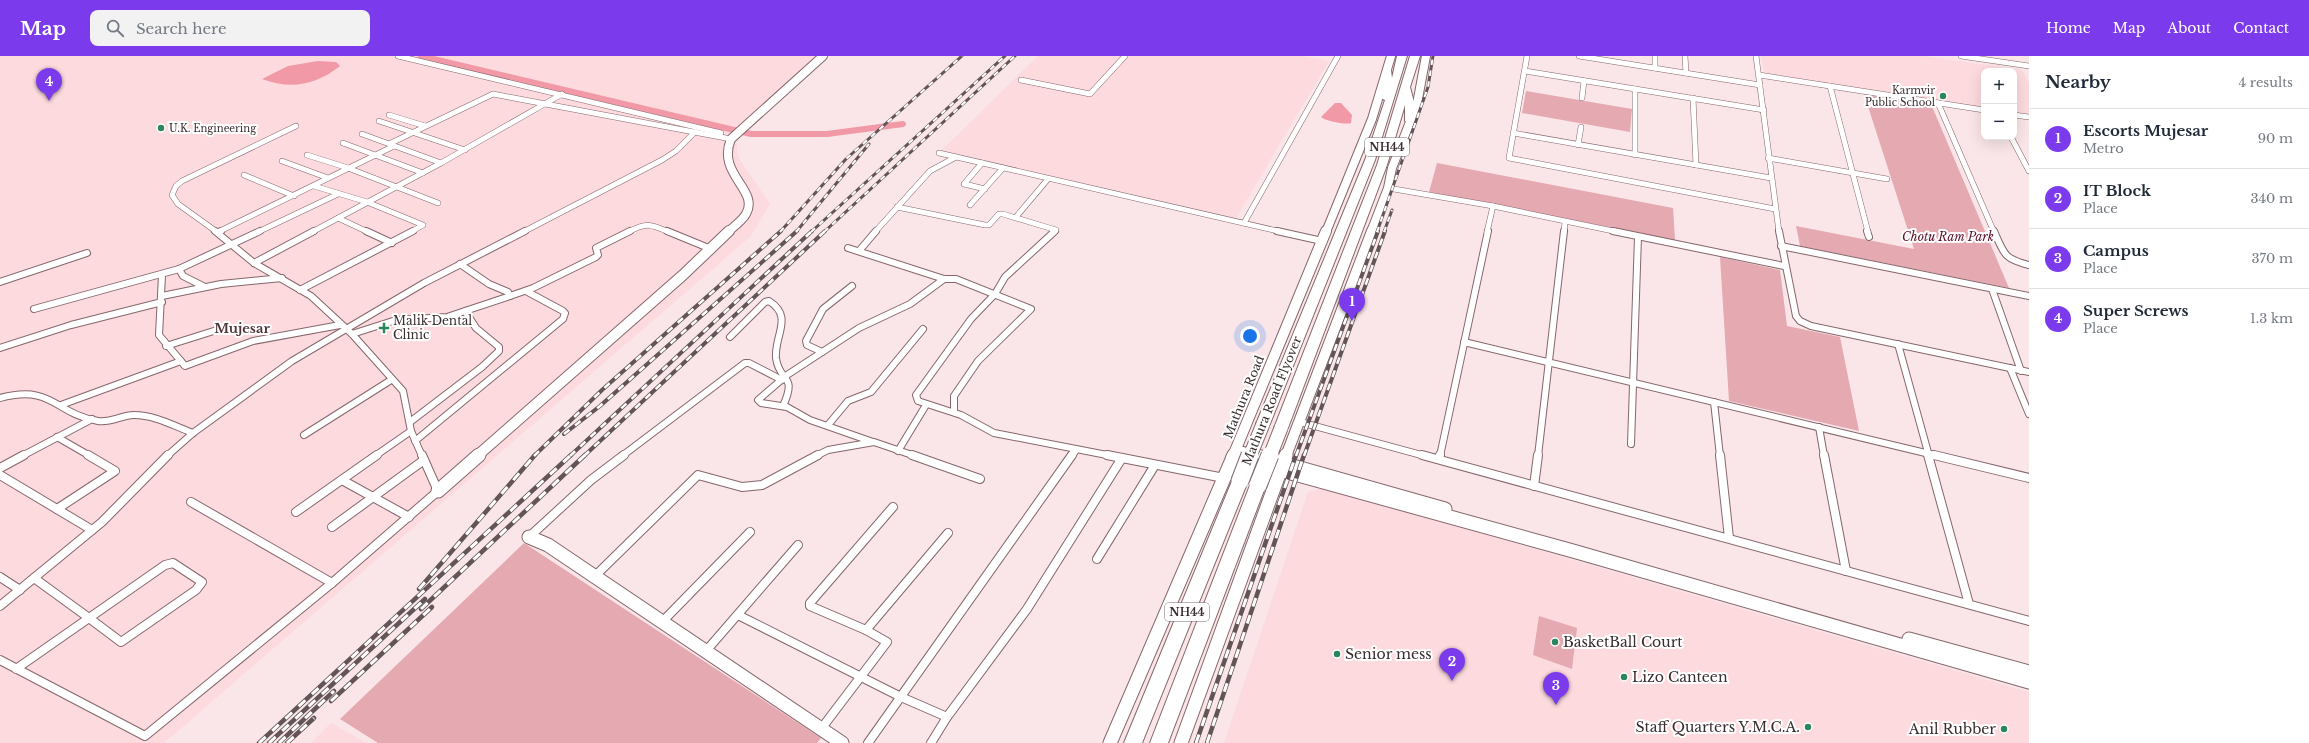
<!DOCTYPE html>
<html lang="en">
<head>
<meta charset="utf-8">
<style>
	:root { --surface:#fff; --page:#f2f2f3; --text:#1f2937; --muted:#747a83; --line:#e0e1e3; --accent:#7c3aed }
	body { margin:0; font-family:"Libre Baskerville",serif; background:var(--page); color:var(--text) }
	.controls { position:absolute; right:12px; top:12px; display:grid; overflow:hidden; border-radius:8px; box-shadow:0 4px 16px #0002 }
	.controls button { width:36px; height:36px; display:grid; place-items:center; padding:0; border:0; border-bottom:1px solid var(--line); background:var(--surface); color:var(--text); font:20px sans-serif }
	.you { position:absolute; left:1250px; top:280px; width:14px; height:14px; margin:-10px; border:3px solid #fff; border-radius:50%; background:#1a73e8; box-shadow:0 0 0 6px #1a73e833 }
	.badge { display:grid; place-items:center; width:26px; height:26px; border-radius:50%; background:var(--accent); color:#fff; font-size:13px; font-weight:700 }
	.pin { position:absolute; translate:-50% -33px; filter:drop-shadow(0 1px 2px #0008) }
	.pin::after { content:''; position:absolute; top:21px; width:14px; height:12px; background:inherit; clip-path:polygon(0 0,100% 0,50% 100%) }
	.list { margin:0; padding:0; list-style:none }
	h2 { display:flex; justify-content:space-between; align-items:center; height:52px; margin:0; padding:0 16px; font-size:17px }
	h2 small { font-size:13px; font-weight:400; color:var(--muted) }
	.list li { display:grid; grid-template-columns:26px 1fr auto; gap:12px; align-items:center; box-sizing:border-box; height:60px; padding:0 16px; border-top:1px solid var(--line) }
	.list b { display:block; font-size:15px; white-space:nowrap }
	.list p { margin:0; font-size:13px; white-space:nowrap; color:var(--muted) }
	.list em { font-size:13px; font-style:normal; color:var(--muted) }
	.icon { flex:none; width:22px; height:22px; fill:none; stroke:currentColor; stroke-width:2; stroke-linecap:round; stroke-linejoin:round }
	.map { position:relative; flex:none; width:2029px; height:687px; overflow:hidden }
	header { display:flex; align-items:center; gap:24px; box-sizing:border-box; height:56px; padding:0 20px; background:var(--accent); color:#fff }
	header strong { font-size:19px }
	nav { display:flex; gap:22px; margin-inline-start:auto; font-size:14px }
	.search { width:280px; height:36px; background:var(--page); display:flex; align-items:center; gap:10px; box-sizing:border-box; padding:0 14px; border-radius:8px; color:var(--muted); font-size:15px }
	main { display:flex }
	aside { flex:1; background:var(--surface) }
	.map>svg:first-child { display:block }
</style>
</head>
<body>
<header>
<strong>Map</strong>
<div class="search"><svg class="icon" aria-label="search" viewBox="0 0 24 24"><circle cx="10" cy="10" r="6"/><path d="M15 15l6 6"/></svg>Search here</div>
<nav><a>Home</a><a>Map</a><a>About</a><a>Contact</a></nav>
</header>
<main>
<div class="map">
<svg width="2029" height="687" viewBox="0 0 2029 687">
	<rect width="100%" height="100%" fill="#fae5e8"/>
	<g fill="#fcdade">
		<path d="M 0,0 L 817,0 L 735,73 L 738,101 L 770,148 L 751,180 L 164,687 L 0,687 Z"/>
		<path d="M 1038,0 L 1302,0 L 1329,5 L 1236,162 L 941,95 Z"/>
		<path d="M 1761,0 L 1923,0 L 2022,14 L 2029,27 L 2029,59 L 2014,56 L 2014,15 L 1984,15 L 1984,52 L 1765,19 Z"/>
		<path d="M 1324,432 L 2029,636 L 2029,687 L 1224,687 L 1308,436 Z"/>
		<path d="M 331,667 L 366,687 L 311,687 Z"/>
	</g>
	<g fill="#e5a9b1">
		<path d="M 1526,35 L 1632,53 L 1630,76 L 1522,57 Z"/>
		<path d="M 1864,38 L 1931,48 L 2009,232 L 1800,190 L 1796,170 L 1914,193 Z"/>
		<path d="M 1437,107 L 1673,152 L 1675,184 L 1429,136 Z"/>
		<path d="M 1720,201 L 1780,214 L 1787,270 L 1840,281 L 1859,375 L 1729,345 Z"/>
		<path d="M 524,487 L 821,682 L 817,687 L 378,687 L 340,663 Z"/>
		<path d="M 1539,560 L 1577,572 L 1572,613 L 1533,599 Z"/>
	</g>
	<g fill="#f199a7">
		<path d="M 318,5 L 336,6 L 340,10 C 316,29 291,34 262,23 L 288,10 Z"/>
		<path d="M 1335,47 L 1341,47 L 1352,59 L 1351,67 C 1345,69 1326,65 1321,61 Z"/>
	</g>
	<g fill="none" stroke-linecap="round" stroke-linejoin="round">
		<path stroke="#f199a7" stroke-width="6" d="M 421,0 L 751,78 L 827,78 L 903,68"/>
		<defs>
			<g id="street-far2">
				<path d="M 398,0 L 721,77"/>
				<path d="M 1527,0 L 1509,102 L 1775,153"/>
				<path d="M 1579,0 L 1760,29"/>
				<path d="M 1655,0 L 1655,12"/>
				<path d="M 1685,0 L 1686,17"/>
				<path d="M 1756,0 L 1779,176"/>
				<path d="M 1961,0 L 2029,10"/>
				<path d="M 1525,15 L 1764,54"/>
				<path d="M 1759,19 L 1984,54"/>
				<path d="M 1021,24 L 1090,38 L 1125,0"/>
				<path d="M 1830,30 L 1868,176"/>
				<path d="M 1635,33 L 1635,99"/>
				<path d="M 1582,42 L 1584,25"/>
				<path d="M 1693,42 L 1696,109"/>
				<path d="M 1938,47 L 1994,176"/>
				<path d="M 389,59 L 425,70"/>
				<path d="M 2014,59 L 2029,61"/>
				<path d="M 379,65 L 465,94"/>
				<path d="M 1513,77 L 1771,122"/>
				<path d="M 362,78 L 441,107"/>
				<path d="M 2011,81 L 2029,115"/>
				<path d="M 343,87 L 423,117"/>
				<path d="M 389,88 L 493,38 L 731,83"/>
				<path d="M 1578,89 L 1581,71"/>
				<path d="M 939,97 L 1282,176"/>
				<path d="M 307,99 L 348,112 L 438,147"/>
				<path d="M 1768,102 L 1887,123"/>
				<path d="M 282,105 L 328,122"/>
				<path d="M 982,107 L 964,128 L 985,133"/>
				<path d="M 244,119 L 294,140"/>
				<path d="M 314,130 L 367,146 L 423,169 L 411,176"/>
				<path d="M 1388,132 L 1493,150 L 1618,176"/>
				<path d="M 970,149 L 1003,112"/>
				<path d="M 897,151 L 985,169 L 989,169 L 999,158 L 1003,158 L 1056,174 L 1054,176"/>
				<path d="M 1016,161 L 1048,123"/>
				<path d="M 338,162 L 368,176"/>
				<path d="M 1244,167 L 1338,0"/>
				<path d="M 217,176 L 178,148 L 172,139 L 176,130 L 182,125 L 296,70"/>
				<path d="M 218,176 L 394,90"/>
				<path d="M 258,176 L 338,138"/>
				<path d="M 312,176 L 441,107 L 562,38"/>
				<path d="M 523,176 L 662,104 L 676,95 L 695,76"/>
				<path d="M 628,176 C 647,166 650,168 669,176"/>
				<path d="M 875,176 L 930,115 L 956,101"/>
				<path d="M 1487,176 L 1493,150"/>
				<path d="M 1564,176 L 1565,166"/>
			</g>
			<g id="street-far1">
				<path d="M 215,175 L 254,207 L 311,240 L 352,278 L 403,335 L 411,375 L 422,400"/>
				<path d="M 366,175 L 392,187"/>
				<path d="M 667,175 L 711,193"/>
				<path d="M 1055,175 L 1005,221 L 995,238 L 971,263 L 916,339 L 918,345 L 961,359 L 994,377 L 1112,400"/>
				<path d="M 1277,175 L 1322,185"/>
				<path d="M 1613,175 L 1784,210"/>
				<path d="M 1779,175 L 1796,260 L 1800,265 L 1811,270 L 2029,316"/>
				<path d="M 1867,175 L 1869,181"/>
				<path d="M 1994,175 C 2004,198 2004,203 2029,209"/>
				<path d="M 218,176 L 221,175"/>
				<path d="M 1781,190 L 2029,240"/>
				<path d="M 848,192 L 944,223 L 956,223 L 1031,253 L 978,305 L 954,340 L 954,356"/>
				<path d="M 859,195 L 876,175"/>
				<path d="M 254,207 L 314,175"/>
				<path d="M 179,213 L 183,220 L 203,230"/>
				<path d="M 162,219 L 159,279 L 185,310 L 253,285 L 340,269"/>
				<path d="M 0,226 L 87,197"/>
				<path d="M 1992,233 L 2021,315"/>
				<path d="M 300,234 L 413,175"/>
				<path d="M 162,240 L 221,228 L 282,222"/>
				<path d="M 510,240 L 533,232 L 596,201 L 598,199 L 596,192 L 630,175"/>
				<path d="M 34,253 L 179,213 L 260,175"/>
				<path d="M 352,278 L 396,264 L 447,261 L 510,240 L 508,236 L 489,228 L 460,208"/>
				<path d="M 730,281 L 765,246 L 769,245 C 794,261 774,279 776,302 C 779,327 798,317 783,350"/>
				<path d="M 1464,286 L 1938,400"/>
				<path d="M 1898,288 L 1929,400"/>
				<path d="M 166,290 L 220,273"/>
				<path d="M 0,292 L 71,269 L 162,246"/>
				<path d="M 822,296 L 807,289 L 806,285 L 823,253 L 852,230"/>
				<path d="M 2010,312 L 2029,358"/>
				<path d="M 0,342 C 53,328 55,358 98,365 C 111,367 122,359 134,359 C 155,359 174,370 193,377"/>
				<path d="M 1714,346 L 1720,400"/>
				<path d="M 61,349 L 181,305"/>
				<path d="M 410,366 L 482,311 L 499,295 L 499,291 L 476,272 L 465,255"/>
				<path d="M 1300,366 L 1425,400"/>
				<path d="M 828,369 L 848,345 L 871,336 L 923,273"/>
				<path d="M 1819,371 L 1824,400"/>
				<path d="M 304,379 L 391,324"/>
				<path d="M 57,381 L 90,400"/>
				<path d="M 415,385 L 563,263 L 565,257 L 563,255 L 526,235"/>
				<path d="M 873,386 L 810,364 L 787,351 L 761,347 L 758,344 L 787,319 L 859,272 L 910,248 L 944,223"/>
				<path d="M 1631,388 L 1638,181"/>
				<path d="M 898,395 L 926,349"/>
				<path d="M 22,400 L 92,363"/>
				<path d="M 167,400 L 193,377 L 292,305 L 424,227 L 525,175"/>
				<path d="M 375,400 L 411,375"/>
				<path d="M 622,400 L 745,307 L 749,307 L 782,324"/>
				<path d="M 816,400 L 828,394 L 874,386 L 915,400"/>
				<path d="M 1072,400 L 1076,394"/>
				<path d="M 1440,400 L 1488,175"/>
				<path d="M 1538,400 L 1564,175"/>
			</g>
			<g id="street">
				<path d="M 912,399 L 980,423"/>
				<path d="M 1107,399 L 1224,422"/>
				<path d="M 1422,399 L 2029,565"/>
				<path d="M 1720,399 L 1729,482"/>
				<path d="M 1824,399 L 1846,515"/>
				<path d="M 1928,399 L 1969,548"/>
				<path d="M 1934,399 L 2029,422"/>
				<path d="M 1439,403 L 1440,399"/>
				<path d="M 0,412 L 24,399"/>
				<path d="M 0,419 L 92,474"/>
				<path d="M 342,424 L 409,461"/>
				<path d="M 1534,430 L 1538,399"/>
				<path d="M 191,446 L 332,527"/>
				<path d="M 57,453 L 115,415 L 88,399"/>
				<path d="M 296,456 L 377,399"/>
				<path d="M 332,471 L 424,404"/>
				<path d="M 529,481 L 591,424 L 624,399"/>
				<path d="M 1097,503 L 1155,409"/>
				<path d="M 173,507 L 202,526 L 196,534 L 121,586 L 89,562 L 165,509 Z"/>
				<path d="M 595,520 L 698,419 L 742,431 L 762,429 L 818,399"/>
				<path d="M 0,521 L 20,534"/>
				<path d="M 34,522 L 89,562"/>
				<path d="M 0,550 L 102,466 L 168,399"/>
				<path d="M 738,559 L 901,641 L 947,661"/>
				<path d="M 662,566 L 750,476"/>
				<path d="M 866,574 L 948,477"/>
				<path d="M 706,595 L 798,489"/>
				<path d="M 0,604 L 145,680 L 332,527 L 438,435 L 422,399"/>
				<path d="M 16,613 L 89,562"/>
				<path d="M 821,673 L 887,586 L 866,574 L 810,550 L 810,547 L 893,451"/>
				<path d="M 868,687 L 1072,399"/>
				<path d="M 931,687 L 947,661 L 1027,553 L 1122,402"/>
			</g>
			<g id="secondary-far2">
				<path d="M 728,176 C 733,171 742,165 746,158 C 760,134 716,118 731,83 L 823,0"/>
				<path d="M 1326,176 L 1372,63 L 1391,0"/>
				<path d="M 1371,176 L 1388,132 L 1392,112 L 1417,48 L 1426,0"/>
			</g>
			<g id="secondary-far1">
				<path d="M 1236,394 L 1258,400"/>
				<path d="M 477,400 L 683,219 L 729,175"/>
				<path d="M 1233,400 L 1326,175"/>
				<path d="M 1286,400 L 1372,175"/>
			</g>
			<g id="secondary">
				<path d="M 1254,399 L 1445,453"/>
				<path d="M 1233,401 L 1573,495 L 2029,626"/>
				<path d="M 438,435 L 479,399"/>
				<path d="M 529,481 L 548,489 L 842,687"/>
				<path d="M 1909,583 L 2029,616"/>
				<path d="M 1110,687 L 1234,399"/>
				<path d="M 1181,687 L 1286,399"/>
			</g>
			<g id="highway">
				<path d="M 1397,0 L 1407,0 L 1375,104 L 1270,368 L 1268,371 L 1258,371 L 1256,368 L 1365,104 L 1385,44 L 1379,41 L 1383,16 L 1391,14 L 1392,22 Z"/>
				<path d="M 1410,0 L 1420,0 L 1410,31 L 1416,54 L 1415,65 L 1410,68 L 1405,65 L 1405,49 L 1387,109 L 1288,372 L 1286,375 L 1276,375 L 1274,372 L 1377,109 Z"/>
				<path d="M 1240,420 L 1245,421 L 1248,425 L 1142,687 L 1124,687 L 1232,425 L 1235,421 Z"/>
				<path d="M 1258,424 L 1263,425 L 1266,429 L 1168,687 L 1150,687 L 1250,429 L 1253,425 Z"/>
			</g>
		</defs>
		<use href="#street-far2" stroke="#85676b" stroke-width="6"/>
		<use href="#street-far1" stroke="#85676b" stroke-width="8"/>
		<use href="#street" stroke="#85676b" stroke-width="10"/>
		<use href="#secondary-far2" stroke="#85676b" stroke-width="10"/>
		<use href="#secondary-far1" stroke="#85676b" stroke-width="12"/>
		<use href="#secondary" stroke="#85676b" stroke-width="15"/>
		<use href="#highway" stroke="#85676b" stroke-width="2"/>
		<use href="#street-far2" stroke="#fff" stroke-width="5"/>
		<use href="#street-far1" stroke="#fff" stroke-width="6"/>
		<use href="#street" stroke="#fff" stroke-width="8"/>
		<use href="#secondary-far2" stroke="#fff" stroke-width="8"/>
		<use href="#secondary-far1" stroke="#fff" stroke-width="10"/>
		<use href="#secondary" stroke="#fff" stroke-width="13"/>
		<use href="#highway" fill="#fff" fill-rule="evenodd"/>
		<defs>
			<g id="rail-far2">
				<path d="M 780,176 L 846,103 L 962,0"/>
				<path d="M 796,176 L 869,88"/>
				<path d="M 811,176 L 1005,0"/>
				<path d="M 824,176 L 1015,0"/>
				<path d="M 1377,176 L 1428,31 L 1433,0"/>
				<path d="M 1384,176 L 1392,154"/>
			</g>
			<g id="rail-far1">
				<path d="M 564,378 L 600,350 L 797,175"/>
				<path d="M 534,400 L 602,334 L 781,175"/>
				<path d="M 570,400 L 812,175"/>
				<path d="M 584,400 L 825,175"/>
				<path d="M 1296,400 L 1378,175"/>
				<path d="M 1304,400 L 1385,175"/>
			</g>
			<g id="rail">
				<path d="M 419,533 L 535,399"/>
				<path d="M 421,553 L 585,399"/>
				<path d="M 331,645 L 432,551"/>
				<path d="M 259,687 L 571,399"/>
				<path d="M 269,687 L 425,543"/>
				<path d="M 279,687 L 334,635"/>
				<path d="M 287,687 L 314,662"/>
				<path d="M 1196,687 L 1296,399"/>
				<path d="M 1207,687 L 1304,399"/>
			</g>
		</defs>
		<use href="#rail-far2" stroke="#635557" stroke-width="3"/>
		<use href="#rail-far1" stroke="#635557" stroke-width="4"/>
		<use href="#rail" stroke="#635557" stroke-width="4.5"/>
		<use href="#rail-far2" stroke="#fff" stroke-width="2" stroke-dasharray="5.5" stroke-linecap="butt"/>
		<use href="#rail-far1" stroke="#fff" stroke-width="2.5" stroke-dasharray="7" stroke-linecap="butt"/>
		<use href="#rail" stroke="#fff" stroke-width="3" stroke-dasharray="9" stroke-linecap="butt"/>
		<defs>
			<g id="highway-bridge-far1">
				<path d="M 1250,400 L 1263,368"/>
				<path d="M 1270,400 L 1281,372"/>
			</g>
			<g id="highway-bridge">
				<path d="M 1240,425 L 1250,399"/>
				<path d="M 1258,429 L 1270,399"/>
			</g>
		</defs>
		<use href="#highway-bridge-far1" stroke="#85676b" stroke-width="15" stroke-linecap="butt"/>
		<use href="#highway-bridge" stroke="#85676b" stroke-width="19" stroke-linecap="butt"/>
		<use href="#highway-bridge-far1" stroke="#fff" stroke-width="13"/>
		<use href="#highway-bridge" stroke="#fff" stroke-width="17"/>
	</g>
	<g fill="#2c865c" stroke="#fff" stroke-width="1.5">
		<circle cx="1943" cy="40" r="4"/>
		<circle cx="161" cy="72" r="4"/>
		<path d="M382 266h4v4h4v4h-4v4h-4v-4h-4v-4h4z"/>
		<circle cx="1555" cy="586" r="4"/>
		<circle cx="1337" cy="598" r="4"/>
		<circle cx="1624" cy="621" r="4"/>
		<circle cx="1808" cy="671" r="4"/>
		<circle cx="2004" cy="673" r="4"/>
	</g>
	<g text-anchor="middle" stroke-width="4" stroke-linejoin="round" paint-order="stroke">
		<g font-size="10" fill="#3a2d2f" stroke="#fff" text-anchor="end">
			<text x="1935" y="38">Karmvir<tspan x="1935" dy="12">Public School</tspan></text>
			<text x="169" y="76" text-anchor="start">U.K. Engineering</text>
		</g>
		<g fill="#fff" stroke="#756c6d" stroke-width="1">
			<rect x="1365" y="82" width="44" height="18" rx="3"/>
			<rect x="1165" y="547" width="44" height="18" rx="3"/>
		</g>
		<g font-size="11" font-weight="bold" fill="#3a2d2f">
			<text x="1387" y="95">NH44</text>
			<text x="1187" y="560">NH44</text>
		</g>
		<g font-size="12" font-style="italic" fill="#5d1027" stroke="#fff">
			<text x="1948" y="185">Chotu Ram Park</text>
		</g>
		<g font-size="12" fill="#3a2d2f" stroke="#fff" text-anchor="start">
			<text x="393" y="269">Malik Dental<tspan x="393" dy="14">Clinic</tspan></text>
		</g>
		<g font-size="12" fill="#3a2d2f" stroke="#fff">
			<text transform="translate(1244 341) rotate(-68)" y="4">Mathura Road</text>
			<text transform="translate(1272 345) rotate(-68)" y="4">Mathura Road Flyover</text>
		</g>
		<g font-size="13" font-weight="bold" fill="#4f3539" stroke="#fff">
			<text x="242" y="277">Mujesar</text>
		</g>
		<g font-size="14" fill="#3a2d2f" stroke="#fff" text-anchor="start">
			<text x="1563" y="591">BasketBall Court</text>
			<text x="1345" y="603">Senior mess</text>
			<text x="1632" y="626">Lizo Canteen</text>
			<text x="1800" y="676" text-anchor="end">Staff Quarters Y.M.C.A.</text>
			<text x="1996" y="678" text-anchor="end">Anil Rubber</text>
		</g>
	</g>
</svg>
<div class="controls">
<button>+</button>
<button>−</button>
</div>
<div class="you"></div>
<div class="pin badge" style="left:1352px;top:265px">1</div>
<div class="pin badge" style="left:1452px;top:625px">2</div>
<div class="pin badge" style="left:1556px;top:649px">3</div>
<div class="pin badge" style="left:49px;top:45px">4</div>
</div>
<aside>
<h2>Nearby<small>4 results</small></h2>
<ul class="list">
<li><span class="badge">1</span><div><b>Escorts Mujesar</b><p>Metro</p></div><em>90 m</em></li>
<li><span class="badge">2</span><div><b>IT Block</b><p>Place</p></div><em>340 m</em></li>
<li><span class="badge">3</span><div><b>Campus</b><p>Place</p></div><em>370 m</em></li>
<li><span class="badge">4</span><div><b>Super Screws</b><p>Place</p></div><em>1.3 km</em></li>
</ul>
</aside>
</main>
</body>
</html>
